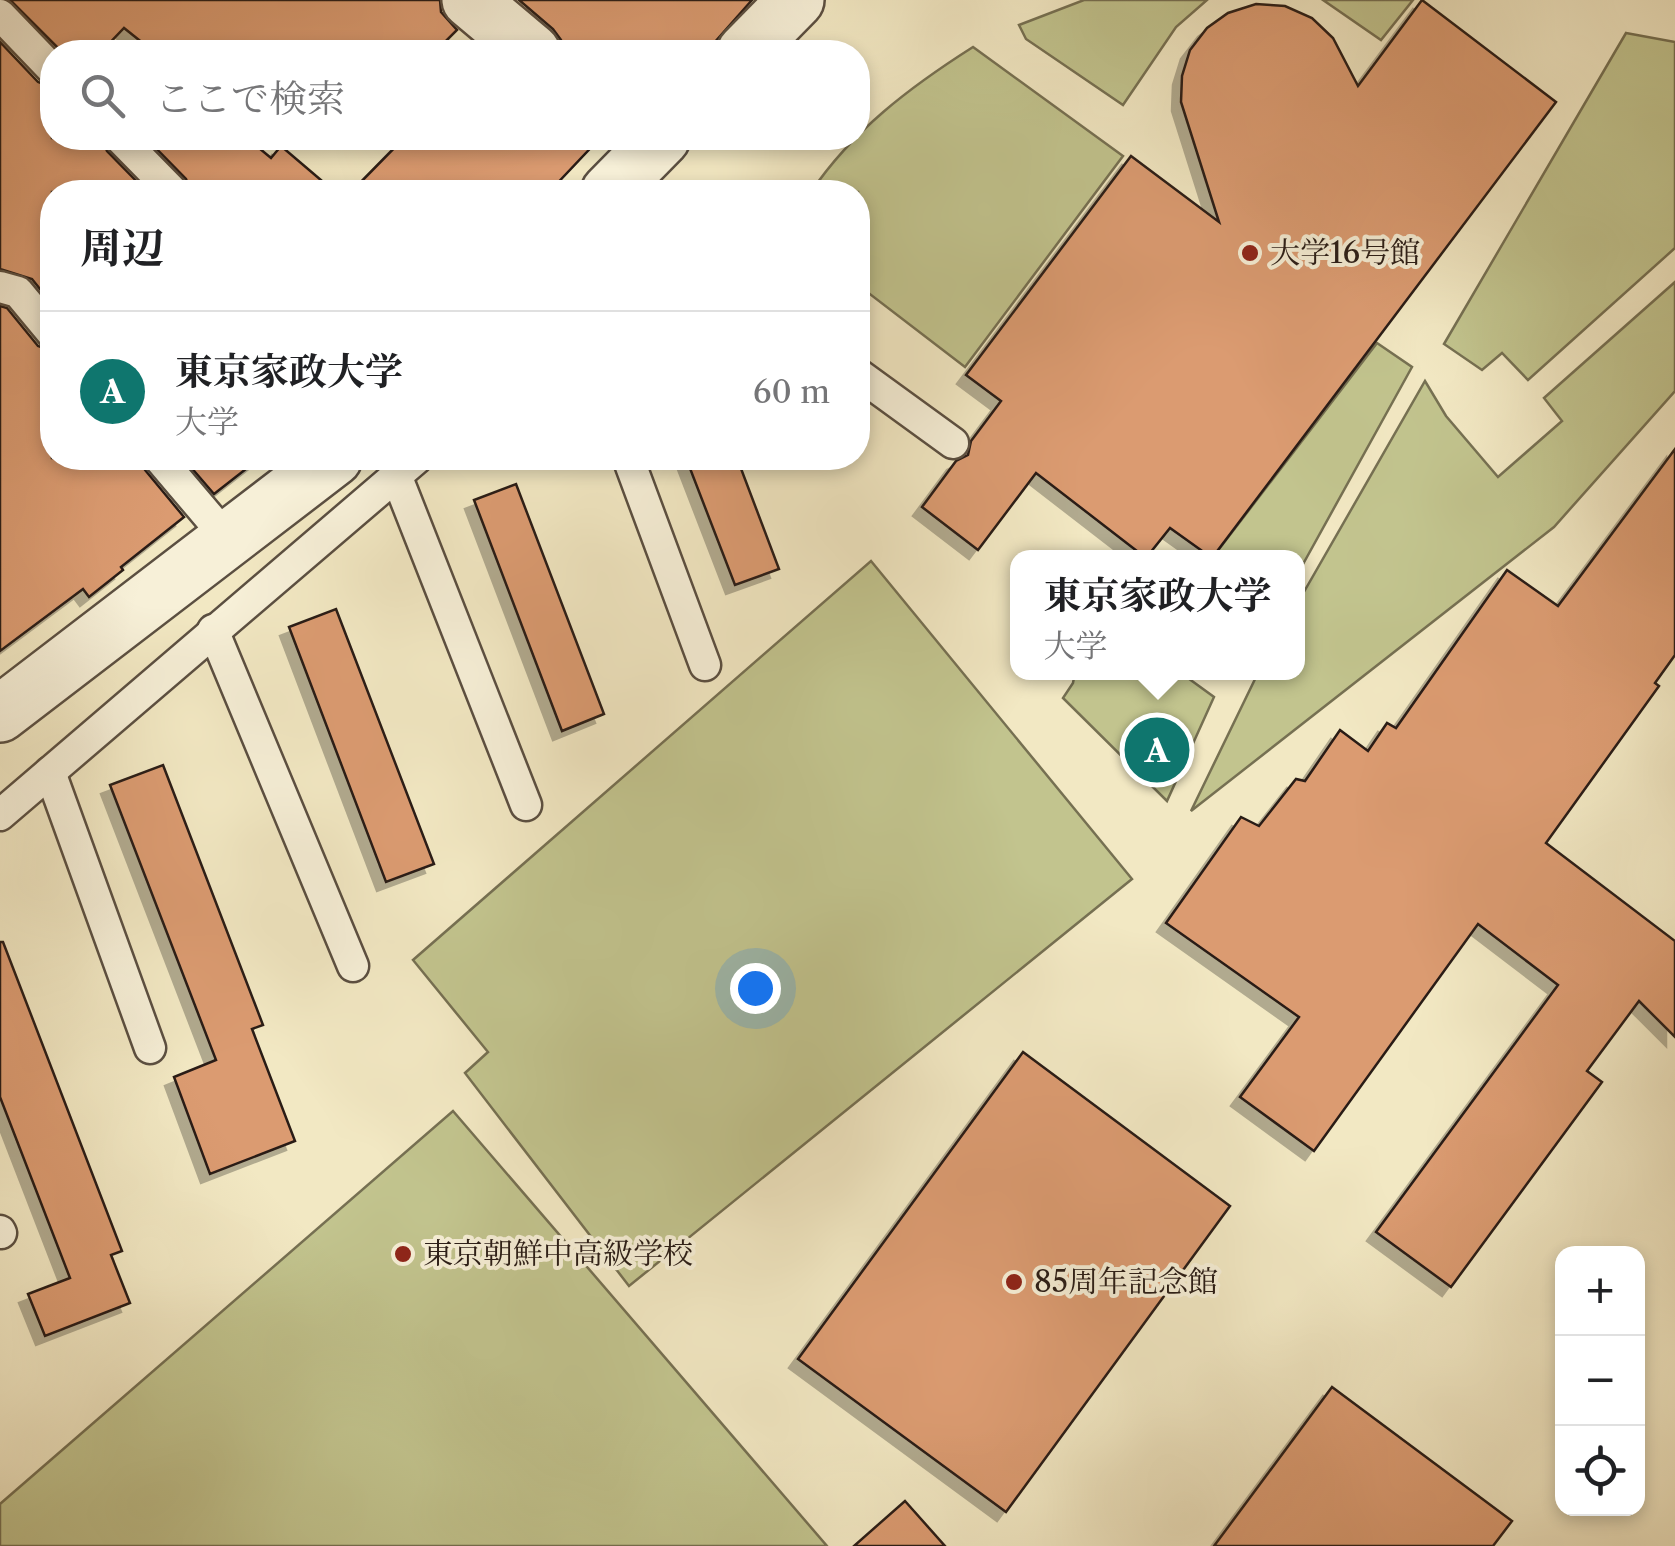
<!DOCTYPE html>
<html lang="ja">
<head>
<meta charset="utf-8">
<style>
	:root { --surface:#fff; --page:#f6f6f6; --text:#202124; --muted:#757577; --line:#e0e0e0; --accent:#0f766e }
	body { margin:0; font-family:"Libre Caslon Text","Noto Serif JP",serif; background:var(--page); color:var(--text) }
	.controls { position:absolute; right:30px; bottom:30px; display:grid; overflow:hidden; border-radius:20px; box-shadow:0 5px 15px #0003 }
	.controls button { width:90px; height:90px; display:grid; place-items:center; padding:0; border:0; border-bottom:2px solid var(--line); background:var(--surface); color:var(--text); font:50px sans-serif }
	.you { position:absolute; left:755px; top:988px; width:35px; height:35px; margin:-25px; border:8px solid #fff; border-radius:50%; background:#1a73e8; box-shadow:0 0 0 15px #1a73e833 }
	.badge { display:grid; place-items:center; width:65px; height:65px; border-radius:50%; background:var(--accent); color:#fff; font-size:32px; font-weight:700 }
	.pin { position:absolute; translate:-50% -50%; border:5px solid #fff; box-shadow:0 2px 10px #0006 }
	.popup { position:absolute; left:1010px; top:550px; width:295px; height:130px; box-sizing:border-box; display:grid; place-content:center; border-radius:20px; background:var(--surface); filter:drop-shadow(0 2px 8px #0005); font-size:32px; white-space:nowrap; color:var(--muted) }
	.popup b { font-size:38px; color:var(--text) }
	.popup::after { content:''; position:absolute; left:50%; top:100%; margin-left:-20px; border:20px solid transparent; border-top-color:var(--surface) }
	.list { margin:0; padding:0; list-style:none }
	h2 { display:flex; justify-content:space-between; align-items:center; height:130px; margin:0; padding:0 40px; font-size:42px }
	h2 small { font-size:32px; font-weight:400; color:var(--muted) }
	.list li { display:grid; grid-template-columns:65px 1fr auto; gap:30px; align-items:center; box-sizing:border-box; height:160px; padding:0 40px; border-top:2px solid var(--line) }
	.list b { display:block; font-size:38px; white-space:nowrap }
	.list p { margin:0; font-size:32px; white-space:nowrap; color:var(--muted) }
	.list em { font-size:32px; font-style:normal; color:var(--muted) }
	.icon { flex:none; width:55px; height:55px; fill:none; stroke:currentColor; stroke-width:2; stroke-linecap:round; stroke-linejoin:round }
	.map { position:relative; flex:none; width:1675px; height:1546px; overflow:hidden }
	.search { position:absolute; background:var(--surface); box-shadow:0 5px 15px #0003; left:40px; top:40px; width:830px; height:110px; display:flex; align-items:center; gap:25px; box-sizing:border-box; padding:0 35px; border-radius:40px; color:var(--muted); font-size:38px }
	.panel { position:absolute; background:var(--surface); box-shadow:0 5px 15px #0003; left:40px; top:180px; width:830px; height:290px; border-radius:40px }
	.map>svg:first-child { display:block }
</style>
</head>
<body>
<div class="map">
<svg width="1675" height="1546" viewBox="0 0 1675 1546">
	<defs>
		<filter id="shadow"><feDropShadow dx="-9" dy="9" stdDeviation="0" flood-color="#0004"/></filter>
	</defs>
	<rect width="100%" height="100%" fill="#f2e8c3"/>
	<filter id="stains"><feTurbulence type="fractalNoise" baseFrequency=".002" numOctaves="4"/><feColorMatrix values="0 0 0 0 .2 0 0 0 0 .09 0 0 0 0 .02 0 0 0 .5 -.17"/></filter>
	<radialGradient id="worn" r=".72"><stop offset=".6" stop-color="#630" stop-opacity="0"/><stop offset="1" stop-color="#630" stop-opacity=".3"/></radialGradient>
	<g fill="#c2c48e" stroke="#767052" stroke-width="2.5">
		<path d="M 1084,0 L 1207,0 L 1176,27 L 1123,105 L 1026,39 L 1019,25 Z"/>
		<path d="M 1323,0 L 1413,0 L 1381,40 Z"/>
		<path d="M 1626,33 L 1675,42 L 1675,248 L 1528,380 L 1502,353 L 1482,370 L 1444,344 Z"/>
		<path d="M 973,47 L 1123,156 L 965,367 L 858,285 L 858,192 L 811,192 C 853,130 910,87 973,47 Z"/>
		<path d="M 1675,282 L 1675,391 L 1554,527 L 1191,811 L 1258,673 L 1297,672 L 1297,604 L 1425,381 L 1446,416 L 1498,477 L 1562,421 L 1544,398 Z"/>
		<path d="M 1377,343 L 1412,367 L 1297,575 L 1297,558 L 1213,557 Z"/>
		<path d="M 871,561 L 1132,879 L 629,1286 L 465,1073 L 488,1052 L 413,960 Z"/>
		<path d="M 1075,672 L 1181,673 L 1214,697 L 1167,801 L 1063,698 L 1073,683 Z"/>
		<path d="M 453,1111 L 827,1546 L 0,1546 L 0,1504 Z"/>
	</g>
	<g fill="#db9b71" stroke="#291c16" stroke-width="2.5" filter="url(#shadow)">
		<path d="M 10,0 L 440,0 L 441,12 L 457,30 L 435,52 L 348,52 L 340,45 L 334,52 L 154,52 L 124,28 L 101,52 L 62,52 Z"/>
		<path d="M 519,0 L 752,0 L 706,52 L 562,52 L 561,40 L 553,29 Z"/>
		<path d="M 1422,0 L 1556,102 L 1212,558 L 1170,528 L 1146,558 L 1036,473 L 978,550 L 922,507 L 956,461 L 968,455 L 971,441 L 1001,401 L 966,375 L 1131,156 L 1219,222 L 1181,102 L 1182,76 L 1190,50 L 1207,28 L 1228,13 L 1256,4 L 1285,6 L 1312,18 L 1333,38 L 1358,86 Z"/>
		<path d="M 0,42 L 38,82 L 52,87 L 52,138 L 102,138 L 107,151 L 147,192 L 52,192 L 52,304 L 32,279 L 0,269 Z"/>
		<path d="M 146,138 L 247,138 L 271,158 L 281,146 L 335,192 L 191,192 L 186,179 Z"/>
		<path d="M 404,138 L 600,138 L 549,192 L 351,192 Z"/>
		<path d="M 0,306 L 7,308 L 38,346 L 52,351 L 52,458 L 141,458 L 145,470 L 184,517 L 121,567 L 123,570 L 89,597 L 83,589 L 0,651 Z"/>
		<path d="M 1675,449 L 1675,655 L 1655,683 L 1659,686 L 1546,843 L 1675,941 L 1675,1037 L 1639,1001 L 1587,1071 L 1602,1082 L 1451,1287 L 1376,1232 L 1558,985 L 1478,924 L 1314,1151 L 1240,1097 L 1299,1017 L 1166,923 L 1241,817 L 1259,826 L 1296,779 L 1305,781 L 1340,730 L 1368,751 L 1387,723 L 1396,728 L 1507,570 L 1558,606 Z"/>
		<path d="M 183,458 L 260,458 L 214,494 Z"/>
		<path d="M 686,458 L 737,458 L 779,569 L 735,585 Z"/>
		<path d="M 516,484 L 604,714 L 562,731 L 474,500 Z"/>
		<path d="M 336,609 L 434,864 L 386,882 L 289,627 Z"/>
		<path d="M 163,765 L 263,1025 L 252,1029 L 295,1141 L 210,1174 L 174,1077 L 216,1060 L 110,785 Z"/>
		<path d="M 0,942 L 3,942 L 122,1251 L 111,1255 L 130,1303 L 45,1336 L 28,1294 L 70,1278 L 0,1097 Z"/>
		<path d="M 1023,1052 L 1230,1206 L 1006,1512 L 798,1359 Z"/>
		<path d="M 1332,1387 L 1512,1521 L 1493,1546 L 1214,1546 Z"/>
		<path d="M 905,1501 L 945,1546 L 854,1546 Z"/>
	</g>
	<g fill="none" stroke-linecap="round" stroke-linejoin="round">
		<defs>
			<g id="service">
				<path d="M 0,15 L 52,69"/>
				<path d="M 120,138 L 173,192"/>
				<path d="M 0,287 L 18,292 L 52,333"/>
				<path d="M 858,374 L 953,443"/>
				<path d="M 159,458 L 226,537"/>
				<path d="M 628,458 L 705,665"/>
				<path d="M 396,475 L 526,805"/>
				<path d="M 213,630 L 353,966"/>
				<path d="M 50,772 L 150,1048"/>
				<path d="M 0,815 L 417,458"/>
				<path d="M 0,1231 L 1,1233"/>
			</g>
			<g id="minor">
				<path d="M 470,0 L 532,52"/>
				<path d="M 745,52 L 796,0"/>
				<path d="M 609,192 L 662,138"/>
				<path d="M 0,714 L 334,458"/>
			</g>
		</defs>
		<use href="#service" stroke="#5b4f41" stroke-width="35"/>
		<use href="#minor" stroke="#5b4f41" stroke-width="60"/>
		<use href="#service" stroke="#f7f0d8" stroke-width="30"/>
		<use href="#minor" stroke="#f7f0d8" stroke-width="55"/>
	</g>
	<g fill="#8f2418" stroke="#f7f0d8" stroke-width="4">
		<circle cx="1250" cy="253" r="10"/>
		<circle cx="403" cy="1254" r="10"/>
		<circle cx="1014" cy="1282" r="10"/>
	</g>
	<g text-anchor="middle" stroke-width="8" stroke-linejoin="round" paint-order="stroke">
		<g font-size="30" fill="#291c16" stroke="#f7f0d8" text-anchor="start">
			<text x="1270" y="263">大学16号館</text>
			<text x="423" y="1264">東京朝鮮中高級学校</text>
			<text x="1034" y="1292">85周年記念館</text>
		</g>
	</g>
	<rect width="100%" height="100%" filter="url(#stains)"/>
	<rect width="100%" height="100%" fill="url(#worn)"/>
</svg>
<div class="controls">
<button>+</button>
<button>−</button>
<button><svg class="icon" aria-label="locate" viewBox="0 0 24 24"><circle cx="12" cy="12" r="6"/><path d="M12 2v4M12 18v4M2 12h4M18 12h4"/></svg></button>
</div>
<div class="you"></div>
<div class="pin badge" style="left:1157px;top:750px">A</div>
<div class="popup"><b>東京家政大学</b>大学</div>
<div class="search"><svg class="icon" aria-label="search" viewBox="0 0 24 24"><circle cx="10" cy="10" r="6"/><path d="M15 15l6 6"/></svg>ここで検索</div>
<section class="panel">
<h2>周辺<small></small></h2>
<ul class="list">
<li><span class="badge">A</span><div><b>東京家政大学</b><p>大学</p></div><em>60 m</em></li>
</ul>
</section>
</div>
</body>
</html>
